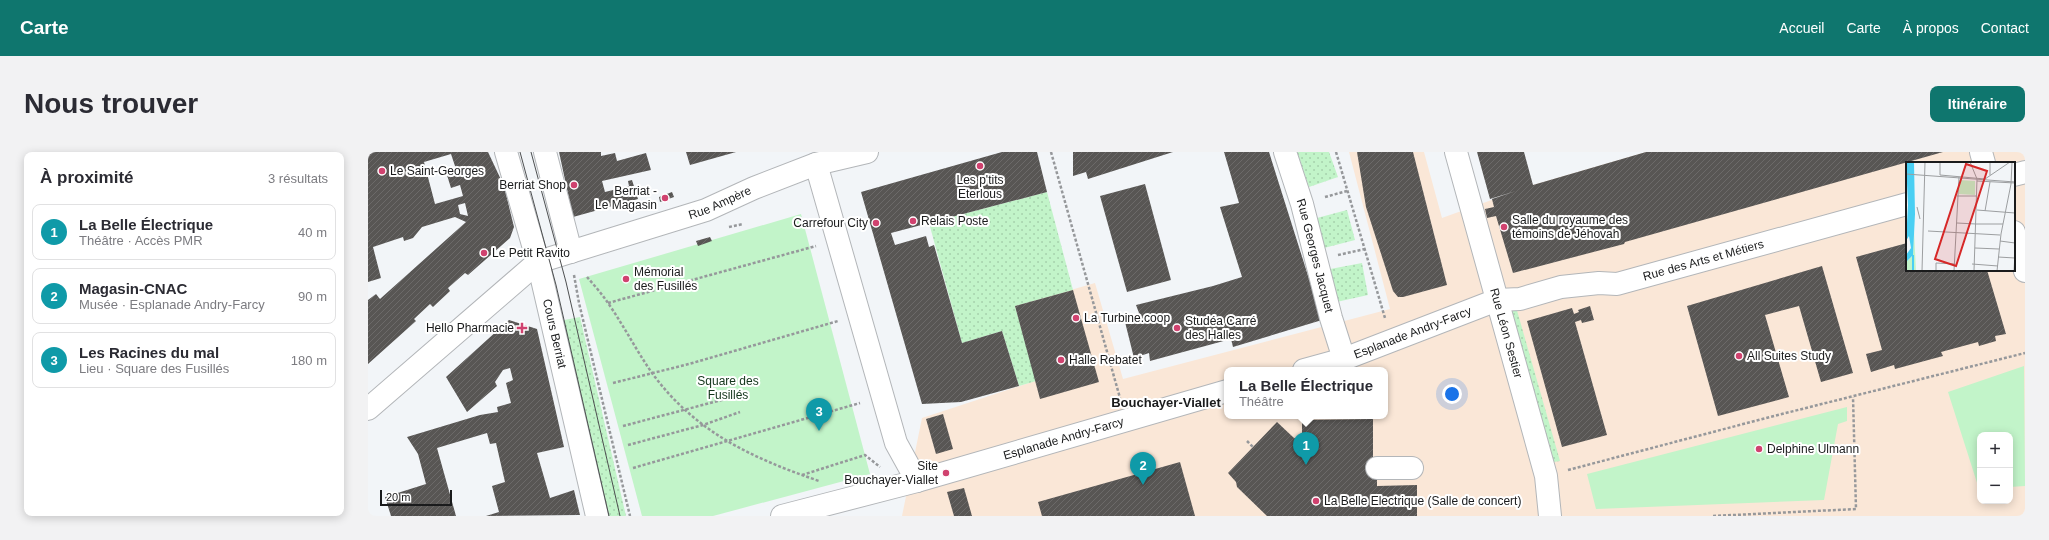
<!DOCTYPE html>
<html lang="fr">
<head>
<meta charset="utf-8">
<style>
	:root { --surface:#fff; --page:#f2f2f3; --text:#2b2b33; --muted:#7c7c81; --line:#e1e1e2; --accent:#0f766e }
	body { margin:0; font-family:Arial,sans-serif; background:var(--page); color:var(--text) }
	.controls { position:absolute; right:12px; bottom:12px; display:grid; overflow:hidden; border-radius:8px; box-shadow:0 2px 10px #0003 }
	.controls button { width:36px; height:36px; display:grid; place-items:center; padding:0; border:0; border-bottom:1px solid var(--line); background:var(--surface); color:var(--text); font:20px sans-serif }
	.scale { position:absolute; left:12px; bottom:10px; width:72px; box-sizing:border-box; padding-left:4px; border:2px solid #1a1b1c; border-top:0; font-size:11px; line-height:14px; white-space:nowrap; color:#1a1b1c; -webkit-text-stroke:3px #fff; paint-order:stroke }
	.you { position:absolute; left:1084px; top:242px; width:14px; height:14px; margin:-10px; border:3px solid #fff; border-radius:50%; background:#1a73e8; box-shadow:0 0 0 6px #1a73e833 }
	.badge { display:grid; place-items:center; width:26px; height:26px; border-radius:50%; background:var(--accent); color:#fff; font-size:13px; font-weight:700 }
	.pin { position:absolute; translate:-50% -33px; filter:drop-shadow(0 1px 2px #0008) }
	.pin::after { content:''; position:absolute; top:21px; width:14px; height:12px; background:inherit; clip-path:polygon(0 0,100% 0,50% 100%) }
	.popup { position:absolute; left:856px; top:215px; width:164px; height:52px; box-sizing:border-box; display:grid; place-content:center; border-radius:8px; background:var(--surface); filter:drop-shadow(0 1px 3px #0005); font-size:13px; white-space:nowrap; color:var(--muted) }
	.popup b { font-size:15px; color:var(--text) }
	.popup::after { content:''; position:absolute; left:50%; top:100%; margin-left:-8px; border:8px solid transparent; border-top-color:var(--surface) }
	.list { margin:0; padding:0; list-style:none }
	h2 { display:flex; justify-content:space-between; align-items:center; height:52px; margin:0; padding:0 16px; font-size:17px }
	h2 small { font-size:13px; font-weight:400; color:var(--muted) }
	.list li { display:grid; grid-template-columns:26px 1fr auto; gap:12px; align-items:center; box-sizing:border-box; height:56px; margin:0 8px 8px; padding:0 8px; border:1px solid var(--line); border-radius:8px }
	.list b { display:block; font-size:15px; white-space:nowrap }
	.list p { margin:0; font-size:13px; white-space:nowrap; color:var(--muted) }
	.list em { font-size:13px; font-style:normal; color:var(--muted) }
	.map { position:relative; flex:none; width:1657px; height:364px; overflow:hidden; border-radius:8px }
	header { display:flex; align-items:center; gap:24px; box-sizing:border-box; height:56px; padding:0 20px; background:var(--accent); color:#fff }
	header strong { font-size:19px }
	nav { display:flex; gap:22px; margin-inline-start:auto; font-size:14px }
	.intro { display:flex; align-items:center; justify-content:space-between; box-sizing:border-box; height:96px; padding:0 24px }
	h1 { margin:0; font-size:28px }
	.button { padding:10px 18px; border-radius:8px; background:var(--accent); color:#fff; font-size:14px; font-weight:700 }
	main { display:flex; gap:24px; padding:0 24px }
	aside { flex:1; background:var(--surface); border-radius:8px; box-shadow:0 2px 10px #0003 }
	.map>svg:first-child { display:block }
</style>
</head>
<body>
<header>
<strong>Carte</strong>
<nav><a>Accueil</a><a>Carte</a><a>À propos</a><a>Contact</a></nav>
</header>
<div class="intro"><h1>Nous trouver</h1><a class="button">Itinéraire</a></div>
<main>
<aside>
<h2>À proximité<small>3 résultats</small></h2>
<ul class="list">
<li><span class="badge" style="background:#0f9aa8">1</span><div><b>La Belle Électrique</b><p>Théâtre · Accès PMR</p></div><em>40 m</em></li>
<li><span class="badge" style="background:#0f9aa8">2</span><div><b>Magasin-CNAC</b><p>Musée · Esplanade Andry-Farcy</p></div><em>90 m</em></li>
<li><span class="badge" style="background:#0f9aa8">3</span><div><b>Les Racines du mal</b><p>Lieu · Square des Fusillés</p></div><em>180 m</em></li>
</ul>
</aside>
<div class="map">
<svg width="1657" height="364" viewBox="0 0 1657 364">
	<defs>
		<pattern id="grass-dots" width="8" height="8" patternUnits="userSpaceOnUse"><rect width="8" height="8" fill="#c2f4c9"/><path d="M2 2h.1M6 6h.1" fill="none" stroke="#a6d1ac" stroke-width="1.8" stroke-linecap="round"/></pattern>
		<pattern id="building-hatch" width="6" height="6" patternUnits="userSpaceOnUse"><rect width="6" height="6" fill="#585654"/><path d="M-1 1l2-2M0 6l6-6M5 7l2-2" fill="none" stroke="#6c6a69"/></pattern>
	</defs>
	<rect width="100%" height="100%" fill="#f2f5f8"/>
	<path fill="#fae7d7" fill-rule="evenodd" d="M 981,0 L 1056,0 L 1074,66 L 1165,33 L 1278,0 L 1657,0 L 1657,364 L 534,364 L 554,266 L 667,229 L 647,154 L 727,131 L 755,227 L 1022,157 ZM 1539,11 L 1646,11 L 1646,118 L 1539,118 ZM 859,218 L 1017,218 L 1017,264 L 859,264 ZM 1612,283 L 1642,283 L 1642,349 L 1612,349 Z"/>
	<g fill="url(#grass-dots)">
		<path d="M 929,0 L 961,0 L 970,25 L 941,35 Z"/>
		<path d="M 679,40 L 705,138 L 647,154 L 668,229 L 651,234 L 634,179 L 594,191 L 561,71 Z"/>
		<path d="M 979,58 L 987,88 L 956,96 L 949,66 Z"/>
		<path d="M 994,111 L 1000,143 L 964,151 L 957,118 Z"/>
		<path d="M 1148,155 L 1192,309 L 1186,310 L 1142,157 Z"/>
		<path d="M 212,165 L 258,364 L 236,364 L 191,169 Z"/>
	</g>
	<g fill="#c2f4c9">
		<path d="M 433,62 L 502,322 L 345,364 L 274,364 L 211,127 Z"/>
		<path d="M 1656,214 L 1657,334 L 1642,335 L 1642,283 L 1612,283 L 1611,337 L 1580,240 Z"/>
		<path d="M 1479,255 L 1479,269 L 1470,272 L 1456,348 L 1228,357 L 1219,322 Z"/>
	</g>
	<g fill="url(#building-hatch)" fill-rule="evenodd">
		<path d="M 0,0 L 120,0 L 136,34 L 146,75 L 142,86 L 100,123 L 97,121 L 80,136 L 82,139 L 65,155 L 62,152 L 46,167 L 48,169 L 0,212 L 0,148 L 8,142 L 12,147 L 98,70 L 87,65 L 54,75 L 45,86 L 36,89 L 35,85 L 5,95 L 13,126 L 0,130 ZM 83,2 L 88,17 L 78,20 L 83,36 L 92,33 L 95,44 L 67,52 L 56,10 ZM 97,51 L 100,64 L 92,62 L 90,53 Z"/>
		<path d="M 191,0 L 233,0 L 233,4 L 247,1 L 249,9 L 278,1 L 283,18 L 234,29 L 237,40 L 261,34 L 260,29 L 264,28 L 270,47 L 205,65 Z"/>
		<path d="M 318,0 L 368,0 L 322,13 Z"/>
		<path d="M 634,0 L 669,0 L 679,40 L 523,81 L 527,93 L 558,84 L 561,95 L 566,93 L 594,191 L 634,179 L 651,234 L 593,250 L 554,252 L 493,40 Z"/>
		<path d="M 705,0 L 805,0 L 720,27 L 718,20 L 705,24 Z"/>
		<path d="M 856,0 L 901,0 L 954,168 L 865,195 L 863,187 L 782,209 L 781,201 L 766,206 L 756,166 L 771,161 L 768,153 L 845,134 L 874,125 L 852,55 L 871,51 Z"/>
		<path d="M 989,0 L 1045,0 L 1079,133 L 1035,145 L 1030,145 L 1025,139 L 998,55 Z"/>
		<path d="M 1109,0 L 1156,0 L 1165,33 L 1278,0 L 1575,0 L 1257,90 L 1256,92 L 1145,121 L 1128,64 L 1119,66 L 1117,57 L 1126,55 L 1124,47 L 1148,39 L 1122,47 Z"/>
		<path d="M 777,32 L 803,128 L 759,140 L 732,44 Z"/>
		<path d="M 304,40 L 306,45 L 292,50 L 291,45 Z"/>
		<path d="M 342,85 L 344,89 L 330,94 L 328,89 Z"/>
		<path d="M 1539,91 L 1539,118 L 1619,118 L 1638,182 L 1627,184 L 1628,189 L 1611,194 L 1610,190 L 1573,200 L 1575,204 L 1527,217 L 1526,213 L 1503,220 L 1498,202 L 1514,198 L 1488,105 Z"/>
		<path d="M 1454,114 L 1485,221 L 1453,230 L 1431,154 L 1397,163 L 1421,245 L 1350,264 L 1319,154 Z"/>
		<path d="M 705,138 L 731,230 L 672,247 L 647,154 Z"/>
		<path d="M 1222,154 L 1226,168 L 1214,171 L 1213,168 L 1207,170 L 1239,283 L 1194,295 L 1159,169 L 1204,156 L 1206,162 L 1211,160 L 1210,158 Z"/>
		<path d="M 141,168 L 169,177 L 196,295 L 169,301 L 182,346 L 206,338 L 212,363 L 118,364 L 131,360 L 124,334 L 137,330 L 128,291 L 122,292 L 119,281 L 69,296 L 88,364 L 23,364 L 17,345 L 58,332 L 50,302 L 39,285 L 112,263 L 130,260 L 129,255 L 143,251 L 138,231 L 145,228 L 142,216 L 135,218 L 127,230 L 129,234 L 99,260 L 78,225 Z"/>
		<path d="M 575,262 L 585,297 L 568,302 L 558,267 Z"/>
		<path d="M 1005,267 L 1005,310 L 1009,310 L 1009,334 L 1049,333 L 1049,364 L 899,364 L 869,335 L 868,330 L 860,321 L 909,270 L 926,286 L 933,288 L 934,287 L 934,268 Z"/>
		<path d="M 812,310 L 827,364 L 674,364 L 670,350 Z"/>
		<path d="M 596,336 L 604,364 L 586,364 L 579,340 Z"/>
	</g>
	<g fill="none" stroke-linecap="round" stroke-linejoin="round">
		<defs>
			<g id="minor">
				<path id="s1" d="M 138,0 L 170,110 L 229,364"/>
				<path d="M 177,0 L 203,100"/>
				<path id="s2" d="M 917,0 L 934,52 L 963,166 L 976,207"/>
				<path id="s3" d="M 1088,0 L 1178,324 L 1182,364"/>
				<path d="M 1613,0 L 1616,11"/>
				<path d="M 448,12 L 528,291 L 549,329"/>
				<path d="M 1646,23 L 1657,20"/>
				<path d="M 1646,80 L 1657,119"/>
				<path id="s4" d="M 936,218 L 976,207 L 1129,148 L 1152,147 L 1193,135 L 1231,131 L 1249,132 L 1539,52"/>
				<path id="s5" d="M 0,257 L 170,110 L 338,58 L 386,36 L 448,12 L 499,0"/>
				<path d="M 1009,316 L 1044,316"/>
				<path id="s6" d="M 414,364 L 549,329 L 859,239"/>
			</g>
		</defs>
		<use href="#minor" stroke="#b3b6b9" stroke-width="24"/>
		<g stroke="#96989b" stroke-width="2.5" stroke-dasharray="3 2" stroke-linecap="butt">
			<path d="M 683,0 L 752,246"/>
			<path d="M 968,0 L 1017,166"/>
			<path d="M 957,45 L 979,39"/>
			<path d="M 361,75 L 375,72"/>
			<path d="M 970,103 L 997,97"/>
			<path d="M 206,123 L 211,151 L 262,364"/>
			<path d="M 219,125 C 226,133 234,142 240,151 C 256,174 268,198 284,221 C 327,280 384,306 451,329"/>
			<path d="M 240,151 L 448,94"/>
			<path d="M 245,231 L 321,212 L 470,169"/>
			<path d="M 969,267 L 969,264"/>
			<path d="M 255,274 L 361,246"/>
			<path d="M 879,289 L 885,295"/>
			<path d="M 260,293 L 335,273 L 372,260"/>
			<path d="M 265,316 L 492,251"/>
			<path d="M 1200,318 L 1402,265 L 1657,201"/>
			<path d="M 434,323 L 497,303 L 512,315"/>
			<path d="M 1345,364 L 1488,357 L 1485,245"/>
		</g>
		<use href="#minor" stroke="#fff" stroke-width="22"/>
		<g stroke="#4d4f50" stroke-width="1">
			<path d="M 152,0 L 188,133 L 241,364"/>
			<path d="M 163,0 L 198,130 L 252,364"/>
		</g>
	</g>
	<g fill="#d0426f" stroke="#fff" stroke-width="1.5">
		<circle cx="612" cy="14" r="4"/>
		<circle cx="14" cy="19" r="4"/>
		<circle cx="206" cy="33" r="4"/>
		<circle cx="297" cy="46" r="4"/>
		<circle cx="545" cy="69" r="4"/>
		<circle cx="508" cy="71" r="4"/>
		<circle cx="1136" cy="75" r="4"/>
		<circle cx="116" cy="101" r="4"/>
		<circle cx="258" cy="127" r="4"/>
		<circle cx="708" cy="166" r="4"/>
		<path d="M152 170h4v4h4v4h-4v4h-4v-4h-4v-4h4z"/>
		<circle cx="809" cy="176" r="4"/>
		<circle cx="1371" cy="204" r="4"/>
		<circle cx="693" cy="208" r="4"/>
		<circle cx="1391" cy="297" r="4"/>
		<circle cx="578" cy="321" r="4"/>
		<circle cx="948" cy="349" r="4"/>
	</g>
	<g text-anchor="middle" stroke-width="4" stroke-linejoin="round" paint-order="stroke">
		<g font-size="12" fill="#1a1b1c" stroke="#fff" text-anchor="start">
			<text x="22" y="23">Le Saint-Georges</text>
			<text x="612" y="32" text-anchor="middle">Les p'tits<tspan x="612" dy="14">Eterlous</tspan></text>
			<text x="198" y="37" text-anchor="end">Berriat Shop</text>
			<text x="289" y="43" text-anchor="end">Berriat -<tspan x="289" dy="14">Le Magasin</tspan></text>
			<text x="1144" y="72">Salle du royaume des<tspan x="1144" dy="14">témoins de Jéhovah</tspan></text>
			<text x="553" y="73">Relais Poste</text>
			<text x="500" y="75" text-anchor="end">Carrefour City</text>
			<text x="124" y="105">Le Petit Ravito</text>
			<text x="266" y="124">Mémorial<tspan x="266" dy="14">des Fusillés</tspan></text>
			<text x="716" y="170">La Turbine.coop</text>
			<text x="817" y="173">Studéa Carré<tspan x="817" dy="14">des Halles</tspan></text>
			<text x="146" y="180" text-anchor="end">Hello Pharmacie</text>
			<text x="1379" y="208">All Suites Study</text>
			<text x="701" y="212">Halle Rebatet</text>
			<text x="1399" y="301">Delphine Ulmann</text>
			<text x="570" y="318" text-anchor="end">Site<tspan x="570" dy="14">Bouchayer-Viallet</tspan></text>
			<text x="956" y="353">La Belle Electrique (Salle de concert)</text>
		</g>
		<g font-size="12" fill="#1a1b1c" stroke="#fff">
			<text dy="4" stroke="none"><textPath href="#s5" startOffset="416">Rue Ampère</textPath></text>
			<text dy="4" stroke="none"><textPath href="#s2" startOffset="108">Rue Georges Jacquet</textPath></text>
			<text dy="4" stroke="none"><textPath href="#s4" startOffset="417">Rue des Arts et Métiers</textPath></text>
			<text dy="4" stroke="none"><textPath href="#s1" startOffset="188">Cours Berriat</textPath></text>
			<text dy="4" stroke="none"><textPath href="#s4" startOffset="115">Esplanade Andry-Farcy</textPath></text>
			<text dy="4" stroke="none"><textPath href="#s3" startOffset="188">Rue Léon Sestier</textPath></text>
			<text dy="4" stroke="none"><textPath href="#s6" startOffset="292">Esplanade Andry-Farcy</textPath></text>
		</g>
		<g font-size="12" fill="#13351b" stroke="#fff">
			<text x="360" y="233">Square des<tspan x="360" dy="14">Fusillés</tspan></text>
		</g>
		<g font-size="13" font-weight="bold" fill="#1a1b1c" stroke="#fff">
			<text x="798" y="255">Bouchayer-Viallet</text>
		</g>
	</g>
	<g transform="translate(1538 10)">
		<rect width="109" height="109" fill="#f2f5f8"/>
		<path d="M 8,69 L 10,109 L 0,109 L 0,100 L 7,93 Z" fill="#c2f4c9"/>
		<path d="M 53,18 L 69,19 L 69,33 L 53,32 Z" fill="#c2f4c9"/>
		<path d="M 0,0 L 8,0 L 9,52 L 7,93 L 0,100 L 0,93 L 5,86 L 3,74 L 0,79 L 2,43 Z" fill="#4acff3"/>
		<path fill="none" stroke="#4acff3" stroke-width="2" d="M 7,93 L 7,109"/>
		<path fill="none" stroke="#9c9ea0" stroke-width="1" d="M 34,0 L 34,13 L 79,17M 64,0 L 71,17 L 68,109M 84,0 L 84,13M 0,12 L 109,20M 79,17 L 104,0M 71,19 L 109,21M 51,34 L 71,34M 11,45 L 14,57M 71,48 L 109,51M 79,49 L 84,20M 51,61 L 70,62M 70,62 L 97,62M 22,69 L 94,73M 94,79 L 109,81M 69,86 L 93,87M 92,95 L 109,96M 66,102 L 92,104M 16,109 L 19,0M 30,109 L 30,101 L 49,102M 48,109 L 53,15M 91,109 L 95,72 L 105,22 L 106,0M 108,109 L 109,91"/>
		<path fill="#d62828" fill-opacity="0.15" stroke="#d62828" stroke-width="2" d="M 60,2 L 81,9 L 50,104 L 29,97 Z"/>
		<rect width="109" height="109" fill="none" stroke="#1a1b1c" stroke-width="2"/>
	</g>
</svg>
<div class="controls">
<button>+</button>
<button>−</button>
</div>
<div class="scale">20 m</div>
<div class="you"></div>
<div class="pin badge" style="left:938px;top:313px;background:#0f9aa8">1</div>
<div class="popup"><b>La Belle Électrique</b>Théâtre</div>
<div class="pin badge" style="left:775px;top:333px;background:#0f9aa8">2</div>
<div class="pin badge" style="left:451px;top:279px;background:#0f9aa8">3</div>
</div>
</main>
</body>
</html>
